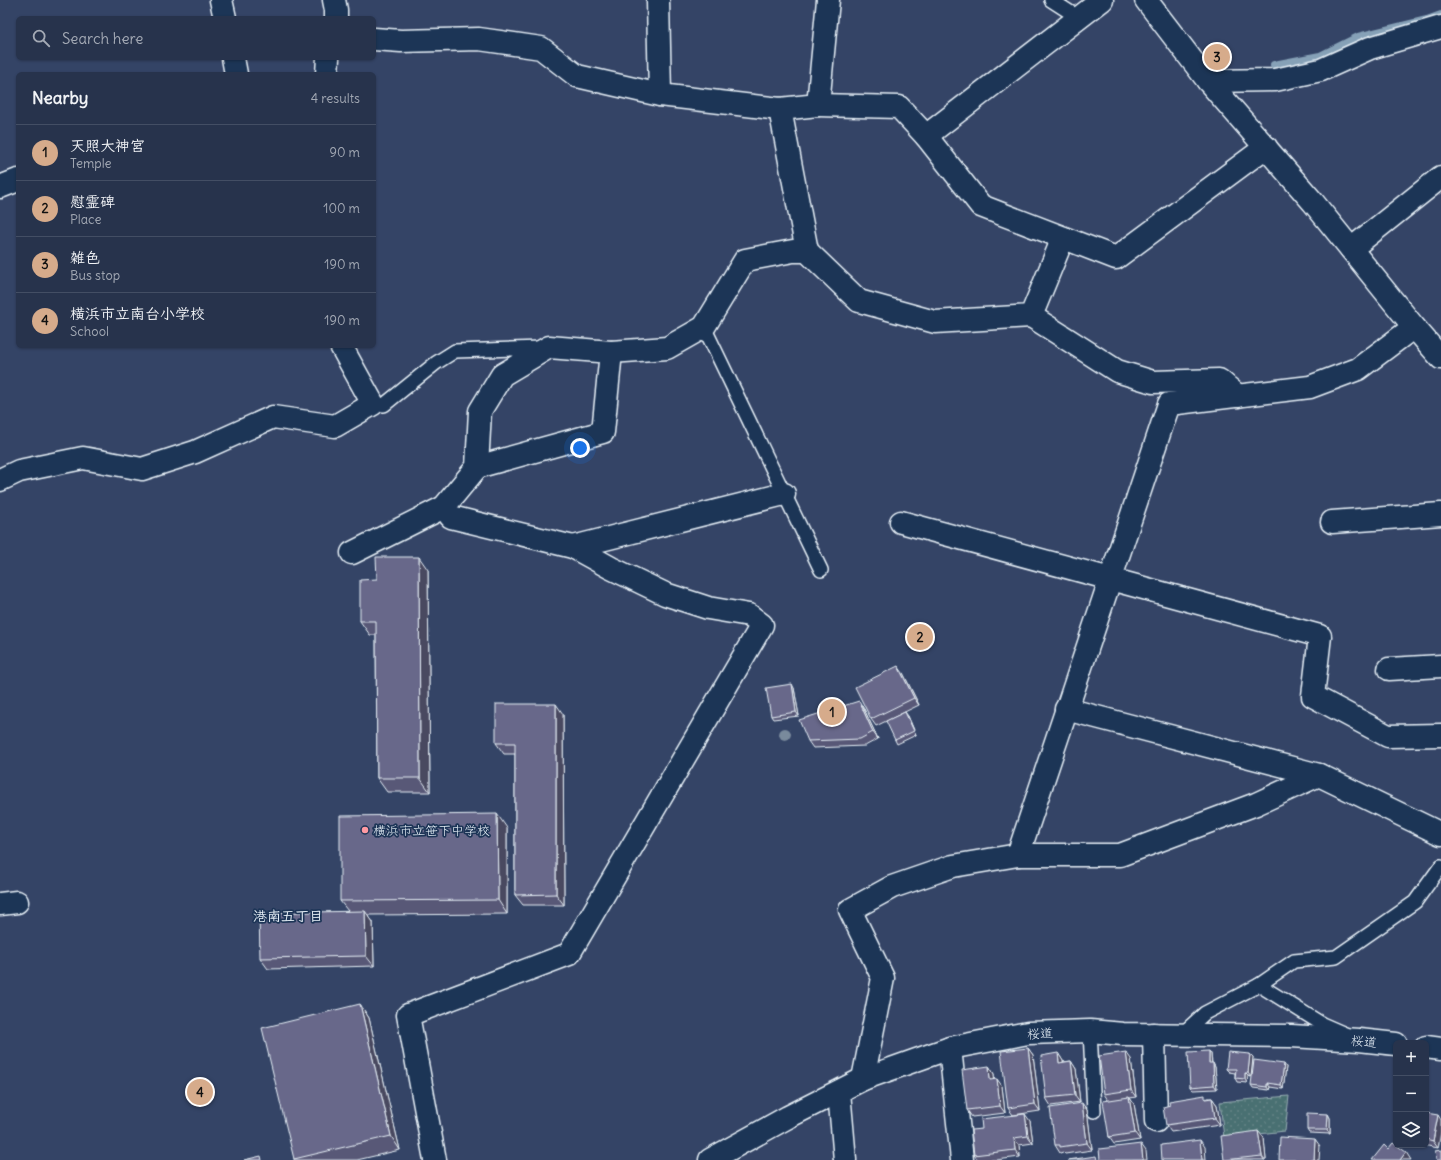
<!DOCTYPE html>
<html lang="en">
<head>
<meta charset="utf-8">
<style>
	:root { --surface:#27334c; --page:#2f3b53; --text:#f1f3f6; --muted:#a4aab5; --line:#434e64; --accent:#d6ab8b }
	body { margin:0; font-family:Delius,"Klee One",sans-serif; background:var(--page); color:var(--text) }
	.controls { position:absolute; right:12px; bottom:12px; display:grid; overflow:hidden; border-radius:6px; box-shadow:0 1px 3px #0004 }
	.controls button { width:36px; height:36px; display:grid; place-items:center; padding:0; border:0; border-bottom:1px solid var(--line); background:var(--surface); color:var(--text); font:20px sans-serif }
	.you { position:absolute; left:580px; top:448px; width:14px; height:14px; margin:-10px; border:3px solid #fff; border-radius:50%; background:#1a73e8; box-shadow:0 0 0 6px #1a73e833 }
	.badge { display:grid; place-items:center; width:26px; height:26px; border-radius:50%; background:var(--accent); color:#111; font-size:13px; font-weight:700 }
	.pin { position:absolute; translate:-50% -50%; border:2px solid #fff; box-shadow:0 1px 4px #0006 }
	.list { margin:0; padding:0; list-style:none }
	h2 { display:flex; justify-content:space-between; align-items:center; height:52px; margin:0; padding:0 16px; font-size:17px }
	h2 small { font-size:13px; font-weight:400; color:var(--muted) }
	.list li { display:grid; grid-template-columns:26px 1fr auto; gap:12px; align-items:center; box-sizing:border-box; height:56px; padding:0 16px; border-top:1px solid var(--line) }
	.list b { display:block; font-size:15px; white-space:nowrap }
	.list p { margin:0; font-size:13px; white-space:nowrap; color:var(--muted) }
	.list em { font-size:13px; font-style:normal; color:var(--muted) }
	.icon { flex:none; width:22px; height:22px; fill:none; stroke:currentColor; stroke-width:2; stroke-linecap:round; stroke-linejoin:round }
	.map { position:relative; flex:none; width:1441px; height:1160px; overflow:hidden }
	.search { position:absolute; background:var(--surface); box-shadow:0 1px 3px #0004; left:16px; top:16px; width:360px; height:44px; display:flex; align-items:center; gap:10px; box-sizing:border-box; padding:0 14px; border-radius:6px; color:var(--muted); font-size:15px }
	.panel { position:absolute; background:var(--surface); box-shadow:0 1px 3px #0004; left:16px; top:72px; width:360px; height:276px; border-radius:6px }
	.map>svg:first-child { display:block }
</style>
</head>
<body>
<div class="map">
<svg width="1441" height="1160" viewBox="0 0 1441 1160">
	<defs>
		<pattern id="grass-dots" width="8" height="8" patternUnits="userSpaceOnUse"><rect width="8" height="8" fill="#4a7072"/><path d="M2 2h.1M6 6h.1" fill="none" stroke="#648587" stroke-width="1.8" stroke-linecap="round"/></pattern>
	</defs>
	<rect width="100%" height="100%" fill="#344466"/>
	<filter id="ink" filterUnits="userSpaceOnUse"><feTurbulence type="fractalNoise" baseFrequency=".025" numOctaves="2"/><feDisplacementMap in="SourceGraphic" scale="8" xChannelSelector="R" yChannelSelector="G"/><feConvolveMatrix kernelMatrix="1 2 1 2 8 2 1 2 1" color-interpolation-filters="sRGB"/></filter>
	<g filter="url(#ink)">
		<path fill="url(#grass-dots)" stroke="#99b0b5" d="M 1289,1096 L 1285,1131 L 1224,1138 L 1220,1102 Z"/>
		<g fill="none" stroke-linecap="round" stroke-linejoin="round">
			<path stroke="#86a1b7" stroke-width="8" d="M 1274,65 L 1320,56 L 1358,37 L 1427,20 L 1441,15"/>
			<defs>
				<g id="service">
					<path d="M 1051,0 L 1079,18"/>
					<path d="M 704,327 L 821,570"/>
					<path d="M 373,404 L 384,405 L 436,363 L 455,351 L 541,348"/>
					<path d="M 1090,1031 L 1094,1111"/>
					<path d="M 1345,1034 L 1322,1024 L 1259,985 L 1294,961 L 1336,957 L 1415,902 L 1441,866"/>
					<path d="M 1181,1035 L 1205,1013 L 1259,985"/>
				</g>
				<g id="minor">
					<path d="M 221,0 L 225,18"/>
					<path d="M 334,0 L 336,10 L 336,18"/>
					<path d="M 658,0 L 660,95"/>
					<path d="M 374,39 L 401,41 L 479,39 L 541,48 L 577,76 L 660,95 L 780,109"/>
					<path d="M 233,58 L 236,74"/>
					<path d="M 327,74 L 328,58"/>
					<path d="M 1208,81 L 1275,80 L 1321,70 L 1370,48 L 1441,27"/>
					<path d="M 818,105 L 899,107 L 926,136 L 981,206 L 1116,258 L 1266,147"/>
					<path d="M 926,136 L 1102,0"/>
					<path d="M 0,187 L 18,180"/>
					<path d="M 1351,249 L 1441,177"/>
					<path d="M 807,251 L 780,109 L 818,105 L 828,0"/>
					<path d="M 1031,316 L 1117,371 L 1153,382 L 1219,380 L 1238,396"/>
					<path d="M 477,467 L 603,432 L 611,352"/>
					<path d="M 0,480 L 19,471 L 83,458 L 142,469 L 195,452 L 273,417 L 335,426 L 373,404 L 341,346"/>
					<path d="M 901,522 L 1320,636 L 1313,696 L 1388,736 L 1441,735"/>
					<path d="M 1332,522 L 1441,514"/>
					<path d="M 573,547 L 784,494"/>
					<path d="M 352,553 L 444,507 L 477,467 L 480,411 L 502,375 L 549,347 L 611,352 L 667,348 L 704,327 L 745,260 L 793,251 L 807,251 L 859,301 L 935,322 L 1031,316 L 1063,238"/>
					<path d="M 1389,669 L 1441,666"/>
					<path d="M 1066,709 L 1319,775 L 1441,834"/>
					<path d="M 1018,855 L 1169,404 L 1310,387 L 1358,369 L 1414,327"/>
					<path d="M 0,904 L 17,902"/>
					<path d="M 1154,1034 L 1156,1121"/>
					<path d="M 950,1048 L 962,1160"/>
					<path d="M 863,1079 L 883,978 L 850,910 L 892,887 L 953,866 L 1018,855 L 1120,855 L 1256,804 L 1319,775"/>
					<path d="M 839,1092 L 845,1160"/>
					<path d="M 435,1160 L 408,1015 L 569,954 L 762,625 L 749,615 L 708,608 L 665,594 L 611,568 L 573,547 L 451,517 L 444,507"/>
				</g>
				<g id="tertiary">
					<path d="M 1146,0 L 1208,81 L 1313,202 L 1414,327 L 1441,358"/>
					<path d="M 1426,1047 L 1441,1049"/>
					<path d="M 710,1160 L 788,1117 L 863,1079 L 950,1048 L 1028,1033 L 1090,1031 L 1123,1034 L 1291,1036 L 1359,1040 L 1396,1044"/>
				</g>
			</defs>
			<use href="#service" stroke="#e8f1f8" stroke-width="16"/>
			<use href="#minor" stroke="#e8f1f8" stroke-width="25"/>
			<use href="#tertiary" stroke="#e8f1f8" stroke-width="25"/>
			<use href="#service" stroke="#1d3557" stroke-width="13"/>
			<use href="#minor" stroke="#1d3557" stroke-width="22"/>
			<use href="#tertiary" stroke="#1d3557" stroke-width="22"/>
		</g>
		<circle fill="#798a9c" cx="785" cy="734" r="6"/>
		<g fill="#595977" stroke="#e8f1f8">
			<path d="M 428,570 L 430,792 L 387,792 L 377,778 L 376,635 L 370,635 L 360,621 L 377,579 Z"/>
			<path d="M 903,673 L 919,705 L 876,726 L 871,719 Z"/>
			<path d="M 794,688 L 799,716 L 773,719 L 771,716 Z"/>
			<path d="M 864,709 L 878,739 L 865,746 L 813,748 L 808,741 Z"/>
			<path d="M 563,714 L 564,905 L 523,905 L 515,895 L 515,754 L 504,754 L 496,743 Z"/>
			<path d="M 908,716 L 916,735 L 897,744 L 895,740 Z"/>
			<path d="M 507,828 L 507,914 L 368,915 L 373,922 L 374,966 L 268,969 L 260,958 L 348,911 L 340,901 Z"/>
			<path d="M 360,1004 L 369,1018 L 400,1150 L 357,1160 L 294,1160 L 294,1159 Z"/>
			<path d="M 1028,1048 L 1033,1055 L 1040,1111 L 1013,1115 L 1008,1108 Z"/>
			<path d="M 1209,1051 L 1211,1054 L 1212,1063 L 1215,1067 L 1217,1089 L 1193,1090 L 1190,1087 Z"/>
			<path d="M 1058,1053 L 1063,1061 L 1063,1062 L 1071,1061 L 1076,1069 L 1080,1102 L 1051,1106 L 1046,1098 Z"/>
			<path d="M 1253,1057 L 1251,1077 L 1248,1076 L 1247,1083 L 1237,1082 L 1235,1078 L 1235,1073 L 1229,1072 L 1226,1069 Z"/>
			<path d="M 1131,1059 L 1136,1097 L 1130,1098 L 1134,1104 L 1140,1140 L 1114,1144 L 1109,1137 L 1108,1100 L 1104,1094 Z"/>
			<path d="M 989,1066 L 994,1074 L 994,1080 L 1002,1086 L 1005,1113 L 972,1117 L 967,1110 Z"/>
			<path d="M 1286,1067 L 1283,1089 L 1270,1087 L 1269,1090 L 1253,1088 L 1251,1085 Z"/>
			<path d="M 1207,1098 L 1212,1098 L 1217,1105 L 1220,1125 L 1171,1132 L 1166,1125 Z"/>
			<path d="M 1087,1110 L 1092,1150 L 1065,1154 L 1063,1152 L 1060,1153 L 1055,1145 Z"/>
			<path d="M 1426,1113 L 1438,1148 L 1423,1145 L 1426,1145 Z"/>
			<path d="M 1328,1114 L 1330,1118 L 1330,1134 L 1309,1133 L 1307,1130 Z"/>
			<path d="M 1030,1121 L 1033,1143 L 1019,1145 L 1020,1157 L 996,1160 L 978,1160 L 974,1155 L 982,1129 Z"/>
			<path d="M 1264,1138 L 1266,1160 L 1224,1160 Z"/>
		</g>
		<g fill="#494961" stroke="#e8f1f8">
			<path d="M 419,557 L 428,570 L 430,792 L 420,778 Z"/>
			<path d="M 898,666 L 903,673 L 919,705 L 914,698 Z"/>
			<path d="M 792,684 L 794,688 L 799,716 L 796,712 Z"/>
			<path d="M 859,701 L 864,709 L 878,739 L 873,732 Z"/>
			<path d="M 556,704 L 563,714 L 564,905 L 556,894 Z"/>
			<path d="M 905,712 L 908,716 L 916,735 L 914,731 Z"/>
			<path d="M 497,814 L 507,828 L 507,914 L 498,900 Z"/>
			<path d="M 365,911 L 373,922 L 374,966 L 366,956 Z"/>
			<path d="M 360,1004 L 369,1018 L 400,1150 L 391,1136 Z"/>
			<path d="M 1028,1048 L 1033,1055 L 1040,1111 L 1035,1104 Z"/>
			<path d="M 1209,1051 L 1211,1054 L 1212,1067 L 1209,1063 Z"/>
			<path d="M 1126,1052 L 1131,1059 L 1136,1097 L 1131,1090 Z"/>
			<path d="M 1058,1053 L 1063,1061 L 1064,1070 L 1059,1063 Z"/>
			<path d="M 1250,1054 L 1253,1057 L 1251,1077 L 1248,1073 Z"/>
			<path d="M 1071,1061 L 1076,1069 L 1080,1102 L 1075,1095 Z"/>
			<path d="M 1213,1063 L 1215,1067 L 1217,1089 L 1214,1085 Z"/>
			<path d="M 1284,1064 L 1286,1067 L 1283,1089 L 1281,1085 Z"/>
			<path d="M 989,1066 L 994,1074 L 995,1087 L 990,1080 Z"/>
			<path d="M 1245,1073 L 1248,1076 L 1247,1083 L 1245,1079 Z"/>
			<path d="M 997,1079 L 1002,1086 L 1005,1113 L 1000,1106 Z"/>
			<path d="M 1267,1083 L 1270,1087 L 1269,1090 L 1267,1087 Z"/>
			<path d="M 1129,1097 L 1134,1104 L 1140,1140 L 1135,1133 Z"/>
			<path d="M 1212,1098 L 1217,1105 L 1220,1125 L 1215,1118 Z"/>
			<path d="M 1082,1103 L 1087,1110 L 1092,1150 L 1087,1143 Z"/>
			<path d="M 1025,1114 L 1030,1121 L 1033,1143 L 1028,1136 Z"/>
			<path d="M 1328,1114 L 1330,1118 L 1330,1134 L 1327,1130 Z"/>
			<path d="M 1438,1115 L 1441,1120 L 1441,1132 L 1438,1148 L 1433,1141 Z"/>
			<path d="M 1258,1131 L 1264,1138 L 1266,1160 L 1264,1160 L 1262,1156 Z"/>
			<path d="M 1014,1138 L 1019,1145 L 1020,1157 L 1015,1150 Z"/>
			<path d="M 1315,1139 L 1320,1146 L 1319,1160 L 1314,1160 Z"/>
			<path d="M 1200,1140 L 1205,1147 L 1206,1160 L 1202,1160 Z"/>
			<path d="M 1141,1144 L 1146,1151 L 1147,1160 L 1143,1160 Z"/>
			<path d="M 1406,1152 L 1411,1160 L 1400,1160 Z"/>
		</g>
		<g fill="#68688a" stroke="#e8f1f8">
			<path d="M 376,557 L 419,557 L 420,778 L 377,778 L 376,621 L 360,621 L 360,580 L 377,579 Z"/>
			<path d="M 898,666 L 914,698 L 871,719 L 855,687 Z"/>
			<path d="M 792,684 L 796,712 L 771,716 L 766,688 Z"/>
			<path d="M 859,701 L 873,732 L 860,739 L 808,741 L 799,720 Z"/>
			<path d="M 496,704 L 556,704 L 556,894 L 515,895 L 515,743 L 496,743 Z"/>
			<path d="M 905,712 L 914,731 L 895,740 L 886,721 Z"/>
			<path d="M 497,814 L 498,900 L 340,901 L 340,816 Z"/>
			<path d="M 365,911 L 366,956 L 260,958 L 259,913 Z"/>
			<path d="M 360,1004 L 391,1136 L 294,1159 L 262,1028 Z"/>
			<path d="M 1028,1048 L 1035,1104 L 1008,1108 L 1001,1051 Z"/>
			<path d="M 1209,1051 L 1209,1063 L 1213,1063 L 1214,1085 L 1190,1087 L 1188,1052 Z"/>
			<path d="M 1126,1052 L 1131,1090 L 1104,1094 L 1099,1056 Z"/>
			<path d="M 1228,1052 L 1250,1054 L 1248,1073 L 1245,1073 L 1245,1079 L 1235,1078 L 1236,1069 L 1226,1069 Z"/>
			<path d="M 1058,1053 L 1059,1063 L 1071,1061 L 1075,1095 L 1046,1098 L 1041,1056 Z"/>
			<path d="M 1254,1060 L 1284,1064 L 1281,1085 L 1267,1083 L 1267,1087 L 1251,1085 Z"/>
			<path d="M 989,1066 L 990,1080 L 997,1079 L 1000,1106 L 967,1110 L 962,1070 Z"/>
			<path d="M 1205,1095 L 1205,1099 L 1212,1098 L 1215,1118 L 1166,1125 L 1163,1107 L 1170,1105 L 1169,1101 Z"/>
			<path d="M 1129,1097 L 1135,1133 L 1109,1137 L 1103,1101 Z"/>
			<path d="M 1082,1103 L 1087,1143 L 1060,1147 L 1060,1145 L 1055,1145 L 1050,1108 Z"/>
			<path d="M 1307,1113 L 1328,1114 L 1327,1130 L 1307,1130 Z"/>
			<path d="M 1426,1113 L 1438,1115 L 1433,1141 L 1426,1139 Z"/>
			<path d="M 1025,1114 L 1028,1136 L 1014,1138 L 1015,1150 L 974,1155 L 971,1130 L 982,1129 L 981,1119 Z"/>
			<path d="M 1258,1131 L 1262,1156 L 1224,1160 L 1221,1136 Z"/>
			<path d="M 1280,1137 L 1315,1139 L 1314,1160 L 1279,1160 Z"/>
			<path d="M 1200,1140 L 1202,1160 L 1162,1160 L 1161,1145 Z"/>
			<path d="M 1393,1143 L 1406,1152 L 1400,1160 L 1372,1160 L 1384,1145 L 1388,1149 Z"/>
			<path d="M 1141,1144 L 1143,1160 L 1100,1160 L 1099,1149 Z"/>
			<path d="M 1441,1150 L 1441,1160 L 1436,1160 L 1435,1151 Z"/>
			<path d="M 261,1156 L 262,1160 L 244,1160 Z"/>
			<path d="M 1096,1156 L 1097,1160 L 1068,1160 Z"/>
		</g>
	</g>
	<circle fill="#ff9aa2" stroke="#1d3557" stroke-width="1.5" cx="365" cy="830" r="4"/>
	<g text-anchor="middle" stroke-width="3.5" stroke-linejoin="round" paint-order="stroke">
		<g font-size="13" fill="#e8f1f8" stroke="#1d3557" text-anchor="start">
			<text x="373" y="835">横浜市立笹下中学校</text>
		</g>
		<g font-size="13" fill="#e8f1f8" stroke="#1d3557">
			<text transform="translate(1040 1033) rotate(-3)" y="5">桜道</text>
			<text transform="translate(1364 1041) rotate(5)" y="5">桜道</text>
		</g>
		<g font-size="14" font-weight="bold" fill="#e8f1f8" stroke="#1d3557">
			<text x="288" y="921">港南五丁目</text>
		</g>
	</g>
</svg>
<div class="controls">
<button>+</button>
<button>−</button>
<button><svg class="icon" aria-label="layers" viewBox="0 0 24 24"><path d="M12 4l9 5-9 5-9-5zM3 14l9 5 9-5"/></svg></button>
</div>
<div class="you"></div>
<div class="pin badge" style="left:832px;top:712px">1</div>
<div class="pin badge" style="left:920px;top:637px">2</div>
<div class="pin badge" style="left:1217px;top:57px">3</div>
<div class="pin badge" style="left:200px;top:1092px">4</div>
<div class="search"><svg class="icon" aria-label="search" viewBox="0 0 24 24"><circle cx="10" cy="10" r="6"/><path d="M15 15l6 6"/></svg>Search here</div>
<section class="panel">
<h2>Nearby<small>4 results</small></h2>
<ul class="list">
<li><span class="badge">1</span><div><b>天照大神宮</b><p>Temple</p></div><em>90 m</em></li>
<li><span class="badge">2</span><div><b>慰霊碑</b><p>Place</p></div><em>100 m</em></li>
<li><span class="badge">3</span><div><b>雑色</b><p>Bus stop</p></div><em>190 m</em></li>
<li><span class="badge">4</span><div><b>横浜市立南台小学校</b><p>School</p></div><em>190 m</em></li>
</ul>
</section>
</div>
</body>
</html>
